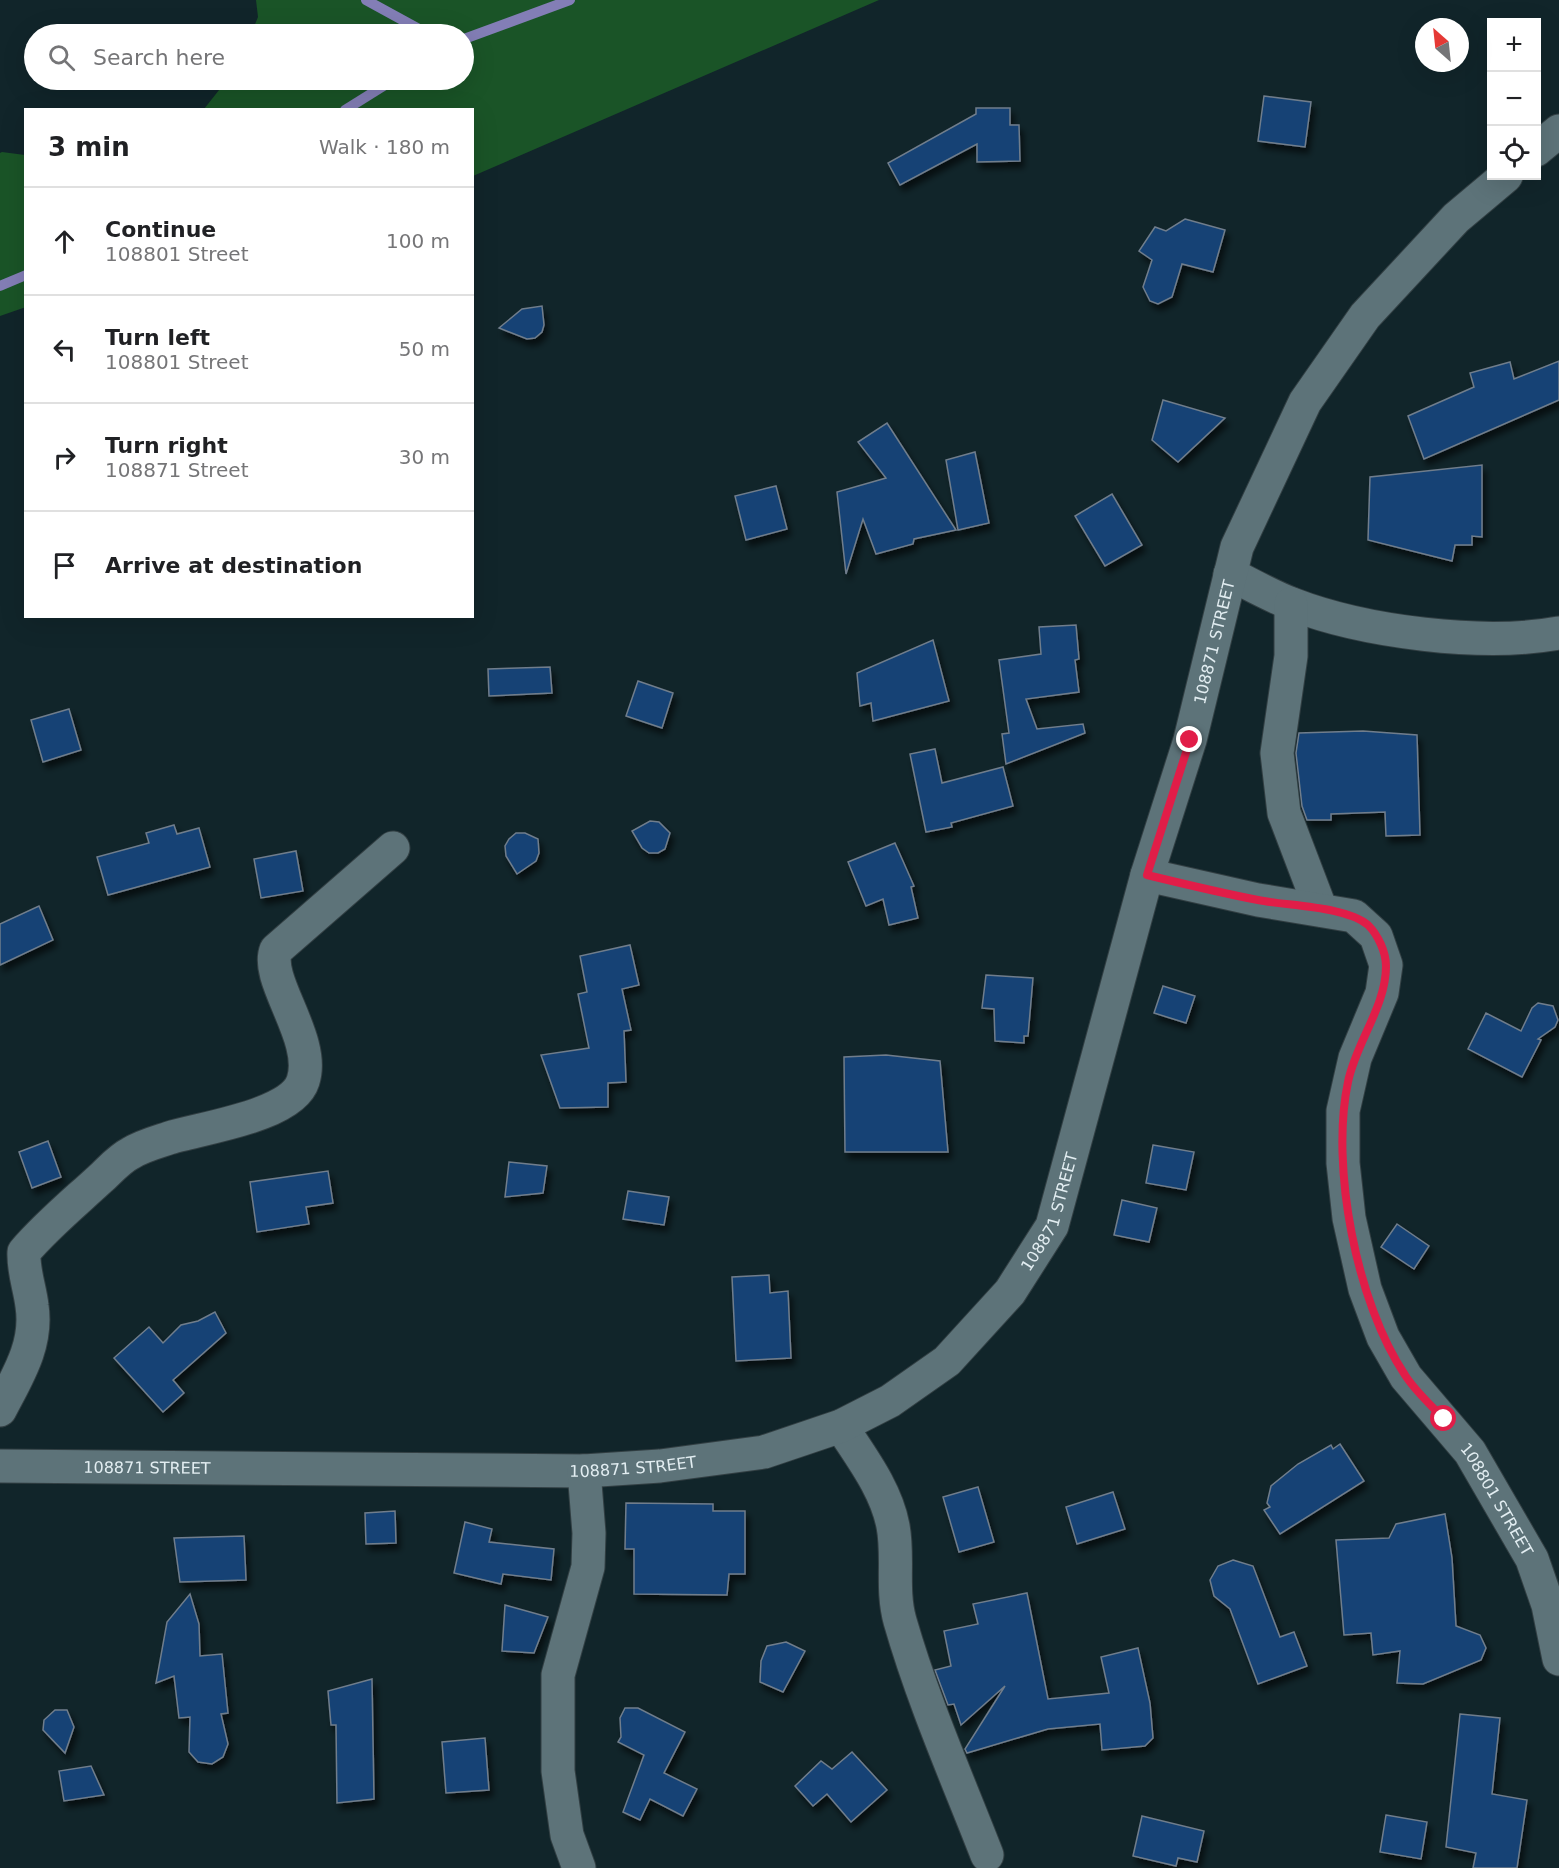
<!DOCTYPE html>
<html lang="en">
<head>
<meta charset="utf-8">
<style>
	:root { --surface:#fff; --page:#f2f2f2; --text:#202124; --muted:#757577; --line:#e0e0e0 }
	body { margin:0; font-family:"DejaVu Sans",sans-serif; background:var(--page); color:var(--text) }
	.controls { position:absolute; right:18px; top:18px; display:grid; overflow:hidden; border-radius:0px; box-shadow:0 6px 24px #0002 }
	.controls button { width:54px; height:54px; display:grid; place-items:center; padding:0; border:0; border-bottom:2px solid var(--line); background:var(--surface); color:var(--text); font:30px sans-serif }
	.compass { position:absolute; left:1415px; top:18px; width:54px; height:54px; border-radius:50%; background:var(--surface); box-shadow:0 6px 24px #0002; rotate:333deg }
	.stop { position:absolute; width:18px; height:18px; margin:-14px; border:4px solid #e11d48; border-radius:50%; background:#fff }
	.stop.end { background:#e11d48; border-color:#fff; box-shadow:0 2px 6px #0008 }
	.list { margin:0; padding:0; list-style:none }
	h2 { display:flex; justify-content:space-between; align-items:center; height:78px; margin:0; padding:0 24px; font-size:26px }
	h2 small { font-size:20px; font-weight:400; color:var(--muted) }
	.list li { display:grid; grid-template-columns:39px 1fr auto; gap:18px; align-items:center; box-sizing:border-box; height:108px; padding:0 24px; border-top:2px solid var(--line) }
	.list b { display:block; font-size:22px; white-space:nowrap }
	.list p { margin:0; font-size:20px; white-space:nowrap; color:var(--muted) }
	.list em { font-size:20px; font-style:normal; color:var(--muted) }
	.icon { flex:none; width:33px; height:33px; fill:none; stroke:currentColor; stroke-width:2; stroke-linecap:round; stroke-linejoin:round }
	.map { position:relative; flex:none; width:1559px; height:1868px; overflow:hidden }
	.search { position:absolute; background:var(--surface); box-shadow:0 6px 24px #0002; left:24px; top:24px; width:450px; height:66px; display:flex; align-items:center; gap:15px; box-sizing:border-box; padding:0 21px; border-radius:33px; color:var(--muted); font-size:22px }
	.panel { position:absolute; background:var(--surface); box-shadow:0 6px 24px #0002; left:24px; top:108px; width:450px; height:510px; border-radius:0px }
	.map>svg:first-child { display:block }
</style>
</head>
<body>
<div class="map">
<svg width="1559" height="1868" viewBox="0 0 1559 1868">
	<defs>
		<filter id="shadow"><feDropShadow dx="3.5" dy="6" stdDeviation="3" flood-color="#0009"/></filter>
	</defs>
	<rect width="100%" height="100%" fill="#11252a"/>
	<g fill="#1a5427">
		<path d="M 256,0 L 879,0 L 473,176 L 472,110 L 204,109 L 227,80 L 464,80 L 464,34 L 251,34 L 258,17 Z"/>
		<path d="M 2,152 L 25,155 L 26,307 L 0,316 L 0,153 Z"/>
	</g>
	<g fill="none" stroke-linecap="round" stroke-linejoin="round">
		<g stroke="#837eb6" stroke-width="10">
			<path d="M 366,0 L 428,34"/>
			<path d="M 464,39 L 570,0"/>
			<path d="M 345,110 L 393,80"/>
			<path d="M 0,286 L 26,275"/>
		</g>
	</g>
	<g fill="#134375" stroke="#707d8c" stroke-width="1.5" filter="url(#shadow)">
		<path d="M 1264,96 L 1311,102 L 1305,147 L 1258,141 Z"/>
		<path d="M 976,108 L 1010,108 L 1010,125 L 1019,125 L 1020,161 L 977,162 L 977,144 L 900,185 L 888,163 L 976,114 Z"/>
		<path d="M 1185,219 L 1225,230 L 1213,272 L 1182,264 L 1172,297 L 1158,304 L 1150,301 L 1143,287 L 1152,260 L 1139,251 L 1155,227 L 1166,231 Z"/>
		<path d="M 542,306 L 544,325 L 542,332 L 535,338 L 527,339 L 499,328 L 522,309 Z"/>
		<path d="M 1559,361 L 1559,400 L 1424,459 L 1408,416 L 1474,387 L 1470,373 L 1510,362 L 1514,379 Z"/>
		<path d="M 1163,400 L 1225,418 L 1178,462 L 1152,440 Z"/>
		<path d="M 887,423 L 956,530 L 914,539 L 913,544 L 876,554 L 863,519 L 846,574 L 837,492 L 886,478 L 858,442 Z"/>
		<path d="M 975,452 L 989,523 L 958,530 L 946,460 Z"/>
		<path d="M 1482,465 L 1482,537 L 1472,536 L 1472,545 L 1455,545 L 1452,561 L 1368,540 L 1370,477 Z"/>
		<path d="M 776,486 L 787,529 L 746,540 L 735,496 Z"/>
		<path d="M 1112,494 L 1142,545 L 1105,566 L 1075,516 Z"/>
		<path d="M 1076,625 L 1079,659 L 1075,660 L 1079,692 L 1026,699 L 1037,729 L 1083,724 L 1085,733 L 1006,764 L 1002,734 L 1009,733 L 999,660 L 1041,654 L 1039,627 Z"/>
		<path d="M 933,640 L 949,701 L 873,721 L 871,703 L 860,706 L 857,673 Z"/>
		<path d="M 550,667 L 552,693 L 489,696 L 488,669 Z"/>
		<path d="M 638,681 L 673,693 L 662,728 L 626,716 Z"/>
		<path d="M 69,709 L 81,750 L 43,762 L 31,720 Z"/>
		<path d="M 1363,731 L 1417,735 L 1420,835 L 1386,836 L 1385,812 L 1331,814 L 1331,820 L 1307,820 L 1302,806 L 1296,753 L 1299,733 Z"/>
		<path d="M 935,749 L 942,783 L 1003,767 L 1013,806 L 951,823 L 952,827 L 926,832 L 910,754 Z"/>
		<path d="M 650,821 L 659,822 L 670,833 L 665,849 L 658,853 L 649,853 L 642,848 L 632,831 Z"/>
		<path d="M 174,825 L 177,834 L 199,828 L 210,867 L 108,895 L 97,857 L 149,843 L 146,833 Z"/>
		<path d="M 516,833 L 525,833 L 538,839 L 539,853 L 536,861 L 517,874 L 506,856 L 505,846 L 509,839 Z"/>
		<path d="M 895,843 L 914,886 L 911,887 L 918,918 L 889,925 L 883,899 L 866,906 L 848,862 Z"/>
		<path d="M 296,851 L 303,891 L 261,898 L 254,859 Z"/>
		<path d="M 39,906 L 53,940 L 0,965 L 0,924 Z"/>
		<path d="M 630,945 L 639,985 L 622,989 L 631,1030 L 624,1031 L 626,1082 L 608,1083 L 608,1107 L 560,1108 L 541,1055 L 589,1048 L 578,994 L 587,992 L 580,956 Z"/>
		<path d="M 986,975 L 1033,978 L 1028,1036 L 1024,1036 L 1024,1043 L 995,1041 L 994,1009 L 982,1008 Z"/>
		<path d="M 1163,986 L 1195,996 L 1186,1023 L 1154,1013 Z"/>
		<path d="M 1538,1003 L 1553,1006 L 1558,1020 L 1555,1027 L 1538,1039 L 1541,1040 L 1522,1077 L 1468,1049 L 1486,1013 L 1521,1031 L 1532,1008 Z"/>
		<path d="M 886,1055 L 940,1061 L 948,1152 L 845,1152 L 844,1057 Z"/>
		<path d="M 48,1141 L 61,1177 L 32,1188 L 19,1152 Z"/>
		<path d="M 1153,1145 L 1194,1152 L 1186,1190 L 1146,1183 Z"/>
		<path d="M 509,1162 L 547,1166 L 543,1193 L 505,1197 Z"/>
		<path d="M 328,1171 L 333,1203 L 306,1207 L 309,1224 L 257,1232 L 250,1182 Z"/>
		<path d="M 628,1191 L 669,1197 L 664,1225 L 623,1219 Z"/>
		<path d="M 1122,1200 L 1157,1208 L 1149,1242 L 1114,1235 Z"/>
		<path d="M 1397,1224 L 1429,1246 L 1414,1269 L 1381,1247 Z"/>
		<path d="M 769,1275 L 770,1293 L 788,1291 L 791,1358 L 736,1361 L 732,1277 Z"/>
		<path d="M 215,1312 L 226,1333 L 173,1380 L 184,1393 L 163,1412 L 114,1358 L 149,1327 L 163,1343 L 181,1325 L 198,1321 Z"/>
		<path d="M 1340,1444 L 1364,1481 L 1280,1534 L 1264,1510 L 1270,1507 L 1267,1503 L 1271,1486 L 1298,1464 L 1331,1445 L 1333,1449 Z"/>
		<path d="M 978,1487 L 994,1542 L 959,1552 L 943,1497 Z"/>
		<path d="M 1113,1492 L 1125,1529 L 1077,1544 L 1066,1507 Z"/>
		<path d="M 626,1503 L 713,1504 L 713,1511 L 745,1511 L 745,1574 L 729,1574 L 727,1595 L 634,1594 L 634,1549 L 625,1549 Z"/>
		<path d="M 395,1511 L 396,1543 L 366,1544 L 365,1513 Z"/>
		<path d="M 1445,1514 L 1452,1558 L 1456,1626 L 1480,1635 L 1486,1648 L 1481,1660 L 1423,1684 L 1397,1683 L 1400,1651 L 1373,1655 L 1371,1633 L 1344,1635 L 1336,1540 L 1389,1538 L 1396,1524 Z"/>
		<path d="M 465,1522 L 492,1529 L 489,1542 L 554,1549 L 551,1580 L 503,1574 L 501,1584 L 454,1573 Z"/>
		<path d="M 244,1536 L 246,1580 L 180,1582 L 174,1538 Z"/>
		<path d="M 1233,1560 L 1253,1566 L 1280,1637 L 1294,1632 L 1307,1666 L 1258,1684 L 1230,1609 L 1214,1596 L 1210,1580 L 1218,1566 Z"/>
		<path d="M 1027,1593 L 1048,1699 L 1109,1693 L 1101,1657 L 1138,1648 L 1150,1703 L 1153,1738 L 1145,1746 L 1102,1750 L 1100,1724 L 1048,1729 L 967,1753 L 965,1749 L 1005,1686 L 961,1725 L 954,1704 L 948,1705 L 935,1670 L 951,1666 L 944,1631 L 978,1624 L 973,1604 Z"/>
		<path d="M 190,1594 L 199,1624 L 200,1656 L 222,1654 L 228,1713 L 221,1714 L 228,1744 L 223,1757 L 212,1764 L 198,1762 L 189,1752 L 190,1717 L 179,1718 L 174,1676 L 156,1683 L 167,1622 Z"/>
		<path d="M 505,1605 L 548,1617 L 534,1653 L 502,1651 Z"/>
		<path d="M 786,1642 L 805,1651 L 783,1692 L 760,1682 L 761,1661 L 767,1646 Z"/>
		<path d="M 372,1679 L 374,1799 L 337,1803 L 336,1725 L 331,1725 L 328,1691 Z"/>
		<path d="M 625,1708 L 638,1708 L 685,1732 L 664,1773 L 697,1789 L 683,1816 L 650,1799 L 640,1820 L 623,1812 L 644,1755 L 618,1742 L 621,1737 L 620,1718 Z"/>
		<path d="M 55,1710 L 67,1710 L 74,1727 L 65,1753 L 43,1730 L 44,1720 Z"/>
		<path d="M 1460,1714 L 1500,1718 L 1492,1794 L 1527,1800 L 1517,1868 L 1473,1868 L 1476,1853 L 1446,1847 Z"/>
		<path d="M 485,1738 L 489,1790 L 446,1793 L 442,1742 Z"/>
		<path d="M 852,1752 L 887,1790 L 851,1822 L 827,1794 L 813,1806 L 795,1786 L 821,1761 L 832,1769 Z"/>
		<path d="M 91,1766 L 104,1795 L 64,1801 L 59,1771 Z"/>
		<path d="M 1386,1815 L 1427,1822 L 1421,1859 L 1380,1852 Z"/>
		<path d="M 1142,1816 L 1204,1831 L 1197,1862 L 1178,1858 L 1176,1866 L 1133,1856 Z"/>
	</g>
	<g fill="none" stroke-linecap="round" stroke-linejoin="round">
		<defs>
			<g id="minor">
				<path d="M 1536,150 L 1559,131"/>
				<path d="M 1230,574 C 1250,584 1271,596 1292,604 C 1364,632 1483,647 1559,633"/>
				<path d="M 1291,604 L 1291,656 L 1277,753 L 1284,813 L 1321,910"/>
				<path id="s1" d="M 1147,875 L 1258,900 L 1354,916 L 1376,936 L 1386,965 L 1382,993 L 1355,1058 L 1343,1111 L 1343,1163 L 1349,1218 L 1365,1289 L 1383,1337 L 1406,1377 L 1470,1452 L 1532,1559 L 1548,1605 L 1559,1659"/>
				<path d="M 0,1410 C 17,1377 38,1345 32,1306 C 30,1288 23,1271 24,1252 C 47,1225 74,1203 100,1179 C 109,1171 119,1159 131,1153 C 142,1146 157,1142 169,1138 C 201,1128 292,1116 303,1081 C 317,1039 264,980 276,950 L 393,848"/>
				<path d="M 841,1426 C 861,1457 886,1489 893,1526 C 899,1557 891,1589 900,1621 C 923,1701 957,1778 987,1855"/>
				<path id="s2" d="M 0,1466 L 584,1471 L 660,1466 L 764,1452 L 841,1426 L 890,1401 L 947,1361 L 1010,1292 L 1052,1226 L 1147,875 L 1190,740 L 1237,547 L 1305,402 L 1365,316 L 1456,218 L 1506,176"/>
				<path d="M 579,1868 L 567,1835 L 558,1771 L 558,1675 L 588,1567 L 589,1533 L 584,1471"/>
			</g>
		</defs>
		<use href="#minor" stroke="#323f43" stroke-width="35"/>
		<use href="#minor" stroke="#5d7379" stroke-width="33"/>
	</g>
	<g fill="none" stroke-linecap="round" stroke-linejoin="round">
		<path stroke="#e11d48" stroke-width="8" d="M 1190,740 L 1147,875 C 1184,884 1221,893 1258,900 C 1287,906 1346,906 1368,925 C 1378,935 1386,952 1386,966 C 1386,1007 1356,1042 1348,1082 C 1330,1167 1357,1304 1405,1375 C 1415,1391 1431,1405 1444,1419"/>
	</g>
	<g text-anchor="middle" stroke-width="6" stroke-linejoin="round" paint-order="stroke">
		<g font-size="16" fill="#e2edf1" stroke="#11252a">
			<text dy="6" stroke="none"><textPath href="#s2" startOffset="1749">108871 STREET</textPath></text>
			<text dy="6" stroke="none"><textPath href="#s2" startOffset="1155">108871 STREET</textPath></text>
			<text dy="6" stroke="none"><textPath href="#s2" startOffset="633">108871 STREET</textPath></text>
			<text dy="6" stroke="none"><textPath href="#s2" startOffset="147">108871 STREET</textPath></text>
			<text dy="6" stroke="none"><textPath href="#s1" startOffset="855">108801 STREET</textPath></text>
		</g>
	</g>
</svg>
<div class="controls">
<button>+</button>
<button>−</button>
<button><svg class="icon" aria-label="locate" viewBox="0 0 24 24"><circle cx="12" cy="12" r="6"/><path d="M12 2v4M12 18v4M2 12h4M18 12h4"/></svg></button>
</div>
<svg class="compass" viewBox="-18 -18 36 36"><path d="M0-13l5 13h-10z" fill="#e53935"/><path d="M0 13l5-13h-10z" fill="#757577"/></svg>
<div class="stop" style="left:1444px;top:1419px"></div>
<div class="stop end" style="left:1190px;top:740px"></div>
<div class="search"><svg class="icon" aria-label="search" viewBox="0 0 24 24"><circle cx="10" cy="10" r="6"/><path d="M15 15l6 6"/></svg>Search here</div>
<section class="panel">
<h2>3 min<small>Walk · 180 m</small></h2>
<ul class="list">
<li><svg class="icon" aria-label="ahead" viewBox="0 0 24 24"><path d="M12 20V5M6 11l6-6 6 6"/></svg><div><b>Continue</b><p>108801 Street</p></div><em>100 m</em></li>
<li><svg class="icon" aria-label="left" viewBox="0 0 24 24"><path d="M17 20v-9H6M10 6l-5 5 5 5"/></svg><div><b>Turn left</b><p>108801 Street</p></div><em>50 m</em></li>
<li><svg class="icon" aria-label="right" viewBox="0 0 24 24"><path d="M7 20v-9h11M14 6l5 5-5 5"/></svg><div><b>Turn right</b><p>108871 Street</p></div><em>30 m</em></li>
<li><svg class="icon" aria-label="arrive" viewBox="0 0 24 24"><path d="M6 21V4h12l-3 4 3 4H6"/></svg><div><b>Arrive at destination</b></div></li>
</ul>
</section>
</div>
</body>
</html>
